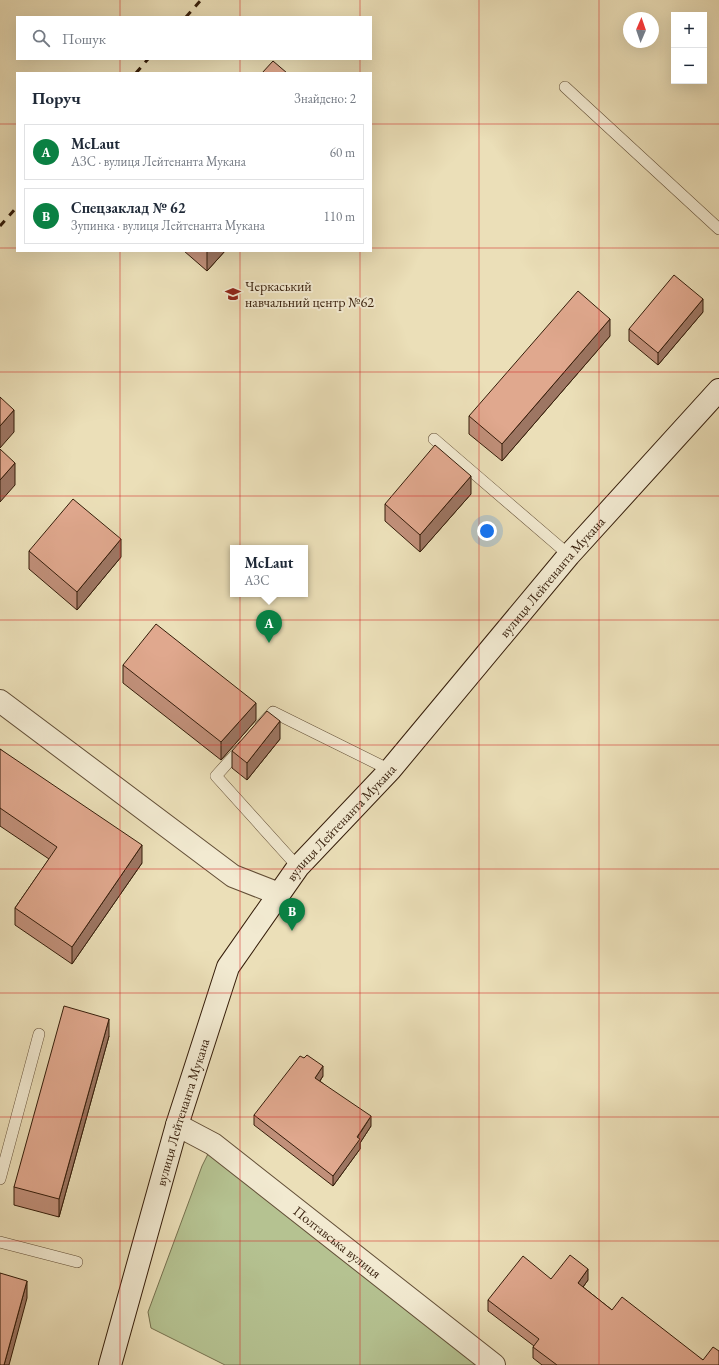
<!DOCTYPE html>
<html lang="uk">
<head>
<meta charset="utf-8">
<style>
	:root { --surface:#fff; --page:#f6f6f7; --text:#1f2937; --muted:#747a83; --line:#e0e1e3; --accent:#0b8043 }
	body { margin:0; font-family:"EB Garamond",serif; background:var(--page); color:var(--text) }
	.controls { position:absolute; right:12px; top:12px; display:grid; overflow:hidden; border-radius:0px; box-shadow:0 4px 16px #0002 }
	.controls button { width:36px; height:36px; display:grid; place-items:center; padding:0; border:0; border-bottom:1px solid var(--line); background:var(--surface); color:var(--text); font:20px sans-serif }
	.compass { position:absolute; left:623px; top:12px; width:36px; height:36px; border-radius:50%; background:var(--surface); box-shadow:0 4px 16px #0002; rotate:2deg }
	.you { position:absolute; left:487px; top:531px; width:14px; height:14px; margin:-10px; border:3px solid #fff; border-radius:50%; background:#1a73e8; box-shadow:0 0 0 6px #1a73e833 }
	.badge { display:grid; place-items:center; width:26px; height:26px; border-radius:50%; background:var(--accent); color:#fff; font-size:13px; font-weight:700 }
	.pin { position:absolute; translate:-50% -33px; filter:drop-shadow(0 1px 2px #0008) }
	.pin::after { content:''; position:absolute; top:21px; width:14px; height:12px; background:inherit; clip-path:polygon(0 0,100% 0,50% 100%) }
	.popup { position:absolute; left:230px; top:545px; width:78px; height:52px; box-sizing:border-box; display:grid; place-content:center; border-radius:0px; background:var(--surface); filter:drop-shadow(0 1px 3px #0005); font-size:13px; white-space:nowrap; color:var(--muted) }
	.popup b { font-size:15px; color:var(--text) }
	.popup::after { content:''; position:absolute; left:50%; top:100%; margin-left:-8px; border:8px solid transparent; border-top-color:var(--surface) }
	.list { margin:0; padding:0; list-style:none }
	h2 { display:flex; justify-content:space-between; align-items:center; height:52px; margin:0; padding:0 16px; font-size:17px }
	h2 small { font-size:13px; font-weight:400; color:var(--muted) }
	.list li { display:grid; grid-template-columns:26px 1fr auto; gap:12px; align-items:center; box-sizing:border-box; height:56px; margin:0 8px 8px; padding:0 8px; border:1px solid var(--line); border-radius:0px }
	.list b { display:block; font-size:15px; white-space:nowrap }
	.list p { margin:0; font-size:13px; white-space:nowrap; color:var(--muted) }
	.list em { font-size:13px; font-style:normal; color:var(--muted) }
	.icon { flex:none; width:22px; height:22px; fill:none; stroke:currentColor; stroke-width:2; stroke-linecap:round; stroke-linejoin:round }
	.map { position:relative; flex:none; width:719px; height:1365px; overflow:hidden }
	.search { position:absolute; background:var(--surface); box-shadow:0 4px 16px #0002; left:16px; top:16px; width:356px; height:44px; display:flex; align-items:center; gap:10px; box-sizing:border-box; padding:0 14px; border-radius:0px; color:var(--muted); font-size:15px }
	.panel { position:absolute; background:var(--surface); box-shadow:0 4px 16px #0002; left:16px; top:72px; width:356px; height:180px; border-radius:0px }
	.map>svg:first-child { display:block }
</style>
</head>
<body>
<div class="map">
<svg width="719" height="1365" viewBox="0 0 719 1365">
	<rect width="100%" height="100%" fill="#ebdfb8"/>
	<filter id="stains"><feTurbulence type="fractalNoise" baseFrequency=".005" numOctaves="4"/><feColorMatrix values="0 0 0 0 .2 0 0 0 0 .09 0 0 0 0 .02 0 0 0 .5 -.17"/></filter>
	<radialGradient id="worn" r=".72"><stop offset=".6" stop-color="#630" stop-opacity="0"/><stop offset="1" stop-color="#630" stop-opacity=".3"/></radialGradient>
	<path fill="#b5c291" stroke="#75704e" d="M 213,1144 L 494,1365 L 225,1365 L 151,1328 L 148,1312 L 202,1166 Z"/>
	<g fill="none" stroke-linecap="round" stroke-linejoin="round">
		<defs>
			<g id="lane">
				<path d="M 565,87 L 719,229"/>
				<path d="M 434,439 L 569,555"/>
				<path d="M 261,725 L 273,712 L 390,770"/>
				<path d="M 242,747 L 216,776 L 298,867"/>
				<path d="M 0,1179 L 39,1034"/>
				<path d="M 0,1242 L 77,1262"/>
			</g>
			<g id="street">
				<path d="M 0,701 L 233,876 L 279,894"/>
				<path id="s1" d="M 177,1125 L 213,1144 L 494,1365"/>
			</g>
			<g id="secondary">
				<path id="s2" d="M 110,1365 L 177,1125 L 228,967 L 298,867 L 390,770 L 569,555 L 719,390"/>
			</g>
		</defs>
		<use href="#lane" stroke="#624e36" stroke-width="12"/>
		<use href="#street" stroke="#624e36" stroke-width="24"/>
		<use href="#secondary" stroke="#351d0a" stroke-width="24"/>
		<use href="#lane" stroke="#f2ead1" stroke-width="11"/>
		<use href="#street" stroke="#f2ead1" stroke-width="22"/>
		<use href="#secondary" stroke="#f2ead1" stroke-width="22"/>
		<g stroke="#351d0a" stroke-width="3" stroke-dasharray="7 7" stroke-linecap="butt">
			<path d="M 186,17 L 201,0"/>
			<path d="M 136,73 L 148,59"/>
			<path d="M 0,226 L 17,207"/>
		</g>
	</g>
	<g fill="#c1907a" stroke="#351d0a">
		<path d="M 184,251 L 225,251 L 207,271 Z"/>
		<path d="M 703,312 L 658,365 L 629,341 L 629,329 Z"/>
		<path d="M 610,336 L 502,461 L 469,434 L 469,416 Z"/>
		<path d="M 471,494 L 420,552 L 385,521 L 385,504 Z"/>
		<path d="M 29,551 L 121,557 L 77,610 L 29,569 Z"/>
		<path d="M 123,665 L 256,720 L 221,760 L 123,683 Z"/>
		<path d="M 280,739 L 247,780 L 232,768 L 232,751 Z"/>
		<path d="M 0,749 L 142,863 L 72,964 L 15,925 L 15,908 L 49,859 L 0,826 Z"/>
		<path d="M 109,1036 L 59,1217 L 14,1205 L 14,1187 Z"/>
		<path d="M 323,1076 L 320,1081 L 371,1126 L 360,1143 L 360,1149 L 333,1186 L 254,1125 L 254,1115 Z"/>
		<path d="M 588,1280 L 583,1287 L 612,1310 L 703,1360 L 719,1365 L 542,1365 L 533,1358 L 533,1347 L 534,1346 L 488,1311 L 488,1300 Z"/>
	</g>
	<g fill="#9d7663" stroke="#351d0a">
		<path d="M 207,251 L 225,251 L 207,271 Z"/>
		<path d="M 703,299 L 703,312 L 658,365 L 658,353 Z"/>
		<path d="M 610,319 L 610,336 L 502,461 L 502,444 Z"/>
		<path d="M 14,410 L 14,432 L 0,448 L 0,426 Z"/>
		<path d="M 15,463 L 15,485 L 0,502 L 0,480 Z"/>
		<path d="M 471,476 L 471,494 L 420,552 L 420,535 Z"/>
		<path d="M 121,539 L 121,557 L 77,610 L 77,592 Z"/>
		<path d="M 256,703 L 256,720 L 221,760 L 221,742 Z"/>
		<path d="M 280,721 L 280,739 L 247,780 L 247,763 Z"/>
		<path d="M 142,845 L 142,863 L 72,964 L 72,947 Z"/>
		<path d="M 109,1019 L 109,1036 L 59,1217 L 59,1199 Z"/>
		<path d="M 323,1066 L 323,1076 L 315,1088 L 315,1078 Z"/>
		<path d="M 371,1116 L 371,1126 L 360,1143 L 360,1149 L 333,1186 L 333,1176 Z"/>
		<path d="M 588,1269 L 588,1280 L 578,1294 L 578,1283 Z"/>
		<path d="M 27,1281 L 27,1298 L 9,1365 L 4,1365 Z"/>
	</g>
	<g fill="#e0a88e" stroke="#351d0a">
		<path d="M 273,61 L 287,73 L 262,73 Z"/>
		<path d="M 674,275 L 703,299 L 658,353 L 629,329 Z"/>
		<path d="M 578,291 L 610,319 L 502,444 L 469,416 Z"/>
		<path d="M 0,397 L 14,410 L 0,426 Z"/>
		<path d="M 435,445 L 471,476 L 420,535 L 385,504 Z"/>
		<path d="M 0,449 L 15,463 L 0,480 Z"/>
		<path d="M 73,499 L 121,539 L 77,592 L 29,551 Z"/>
		<path d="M 156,624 L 256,703 L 221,742 L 123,665 Z"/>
		<path d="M 267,711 L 280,721 L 247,763 L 232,751 Z"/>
		<path d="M 0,749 L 142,845 L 72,947 L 15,908 L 57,847 L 0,808 Z"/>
		<path d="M 64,1006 L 109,1019 L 59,1199 L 14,1187 Z"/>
		<path d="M 307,1055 L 323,1066 L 315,1078 L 371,1116 L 357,1137 L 360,1139 L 333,1176 L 254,1115 L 300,1056 L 304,1058 Z"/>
		<path d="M 570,1255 L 588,1269 L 578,1283 L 612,1310 L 622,1297 L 703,1360 L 713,1347 L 719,1351 L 719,1365 L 557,1365 L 533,1347 L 539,1339 L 488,1300 L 523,1256 L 551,1279 Z"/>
		<path d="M 0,1273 L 27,1281 L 4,1365 L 0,1365 Z"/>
	</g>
	<path fill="none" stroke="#d62828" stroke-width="1" stroke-opacity="0.55" d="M 120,0 L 120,17M 240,0 L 240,17M 360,0 L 360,17M 479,0 L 479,1365M 599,0 L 599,1365M 120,59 L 120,73M 240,59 L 240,73M 360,59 L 360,73M 0,124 L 17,124M 371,124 L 719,124M 0,248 L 17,248M 371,248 L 719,248M 120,251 L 120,1365M 240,251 L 240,1365M 360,251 L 360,1365M 0,372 L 719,372M 0,496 L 719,496M 0,620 L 719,620M 0,745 L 719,745M 0,869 L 719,869M 0,993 L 719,993M 0,1117 L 719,1117M 0,1241 L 719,1241"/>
	<defs>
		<symbol id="university-bare" viewBox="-9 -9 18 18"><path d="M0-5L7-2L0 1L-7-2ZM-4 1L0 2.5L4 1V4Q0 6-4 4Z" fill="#8f2418" stroke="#f2ead1" stroke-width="2.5" paint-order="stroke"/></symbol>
	</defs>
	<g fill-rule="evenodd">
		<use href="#university-bare" x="222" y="283" width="22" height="22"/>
	</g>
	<g text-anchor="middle" stroke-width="4" stroke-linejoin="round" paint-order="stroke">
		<g font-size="14" fill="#351d0a" stroke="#f2ead1" text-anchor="start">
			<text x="245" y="291">Черкаський<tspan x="245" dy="16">навчальний центр №62</tspan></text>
		</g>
		<g font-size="14" fill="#351d0a" stroke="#f2ead1">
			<text dy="5" stroke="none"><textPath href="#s2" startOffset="923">вулиця Лейтенанта Мукана</textPath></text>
			<text dy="5" stroke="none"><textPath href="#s2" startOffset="599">вулиця Лейтенанта Мукана</textPath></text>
			<text dy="5" stroke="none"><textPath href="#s2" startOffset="263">вулиця Лейтенанта Мукана</textPath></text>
			<text dy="5" stroke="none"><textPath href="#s1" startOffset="199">Полтавська вулиця</textPath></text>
		</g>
	</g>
	<rect width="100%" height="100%" filter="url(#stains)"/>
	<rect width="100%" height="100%" fill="url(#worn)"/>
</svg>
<div class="controls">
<button>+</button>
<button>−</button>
</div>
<svg class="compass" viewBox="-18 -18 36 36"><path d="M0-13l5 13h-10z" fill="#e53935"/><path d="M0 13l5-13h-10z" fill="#747a83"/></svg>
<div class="you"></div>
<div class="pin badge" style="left:269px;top:643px">A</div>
<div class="popup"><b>McLaut</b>АЗС</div>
<div class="pin badge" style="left:292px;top:931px">B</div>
<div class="search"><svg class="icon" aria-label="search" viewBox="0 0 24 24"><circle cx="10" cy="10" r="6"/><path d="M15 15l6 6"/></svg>Пошук</div>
<section class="panel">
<h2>Поруч<small>Знайдено: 2</small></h2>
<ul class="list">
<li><span class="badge">A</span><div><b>McLaut</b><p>АЗС · вулиця Лейтенанта Мукана</p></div><em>60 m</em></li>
<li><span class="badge">B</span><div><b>Спецзаклад № 62</b><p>Зупинка · вулиця Лейтенанта Мукана</p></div><em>110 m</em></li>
</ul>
</section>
</div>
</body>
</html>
